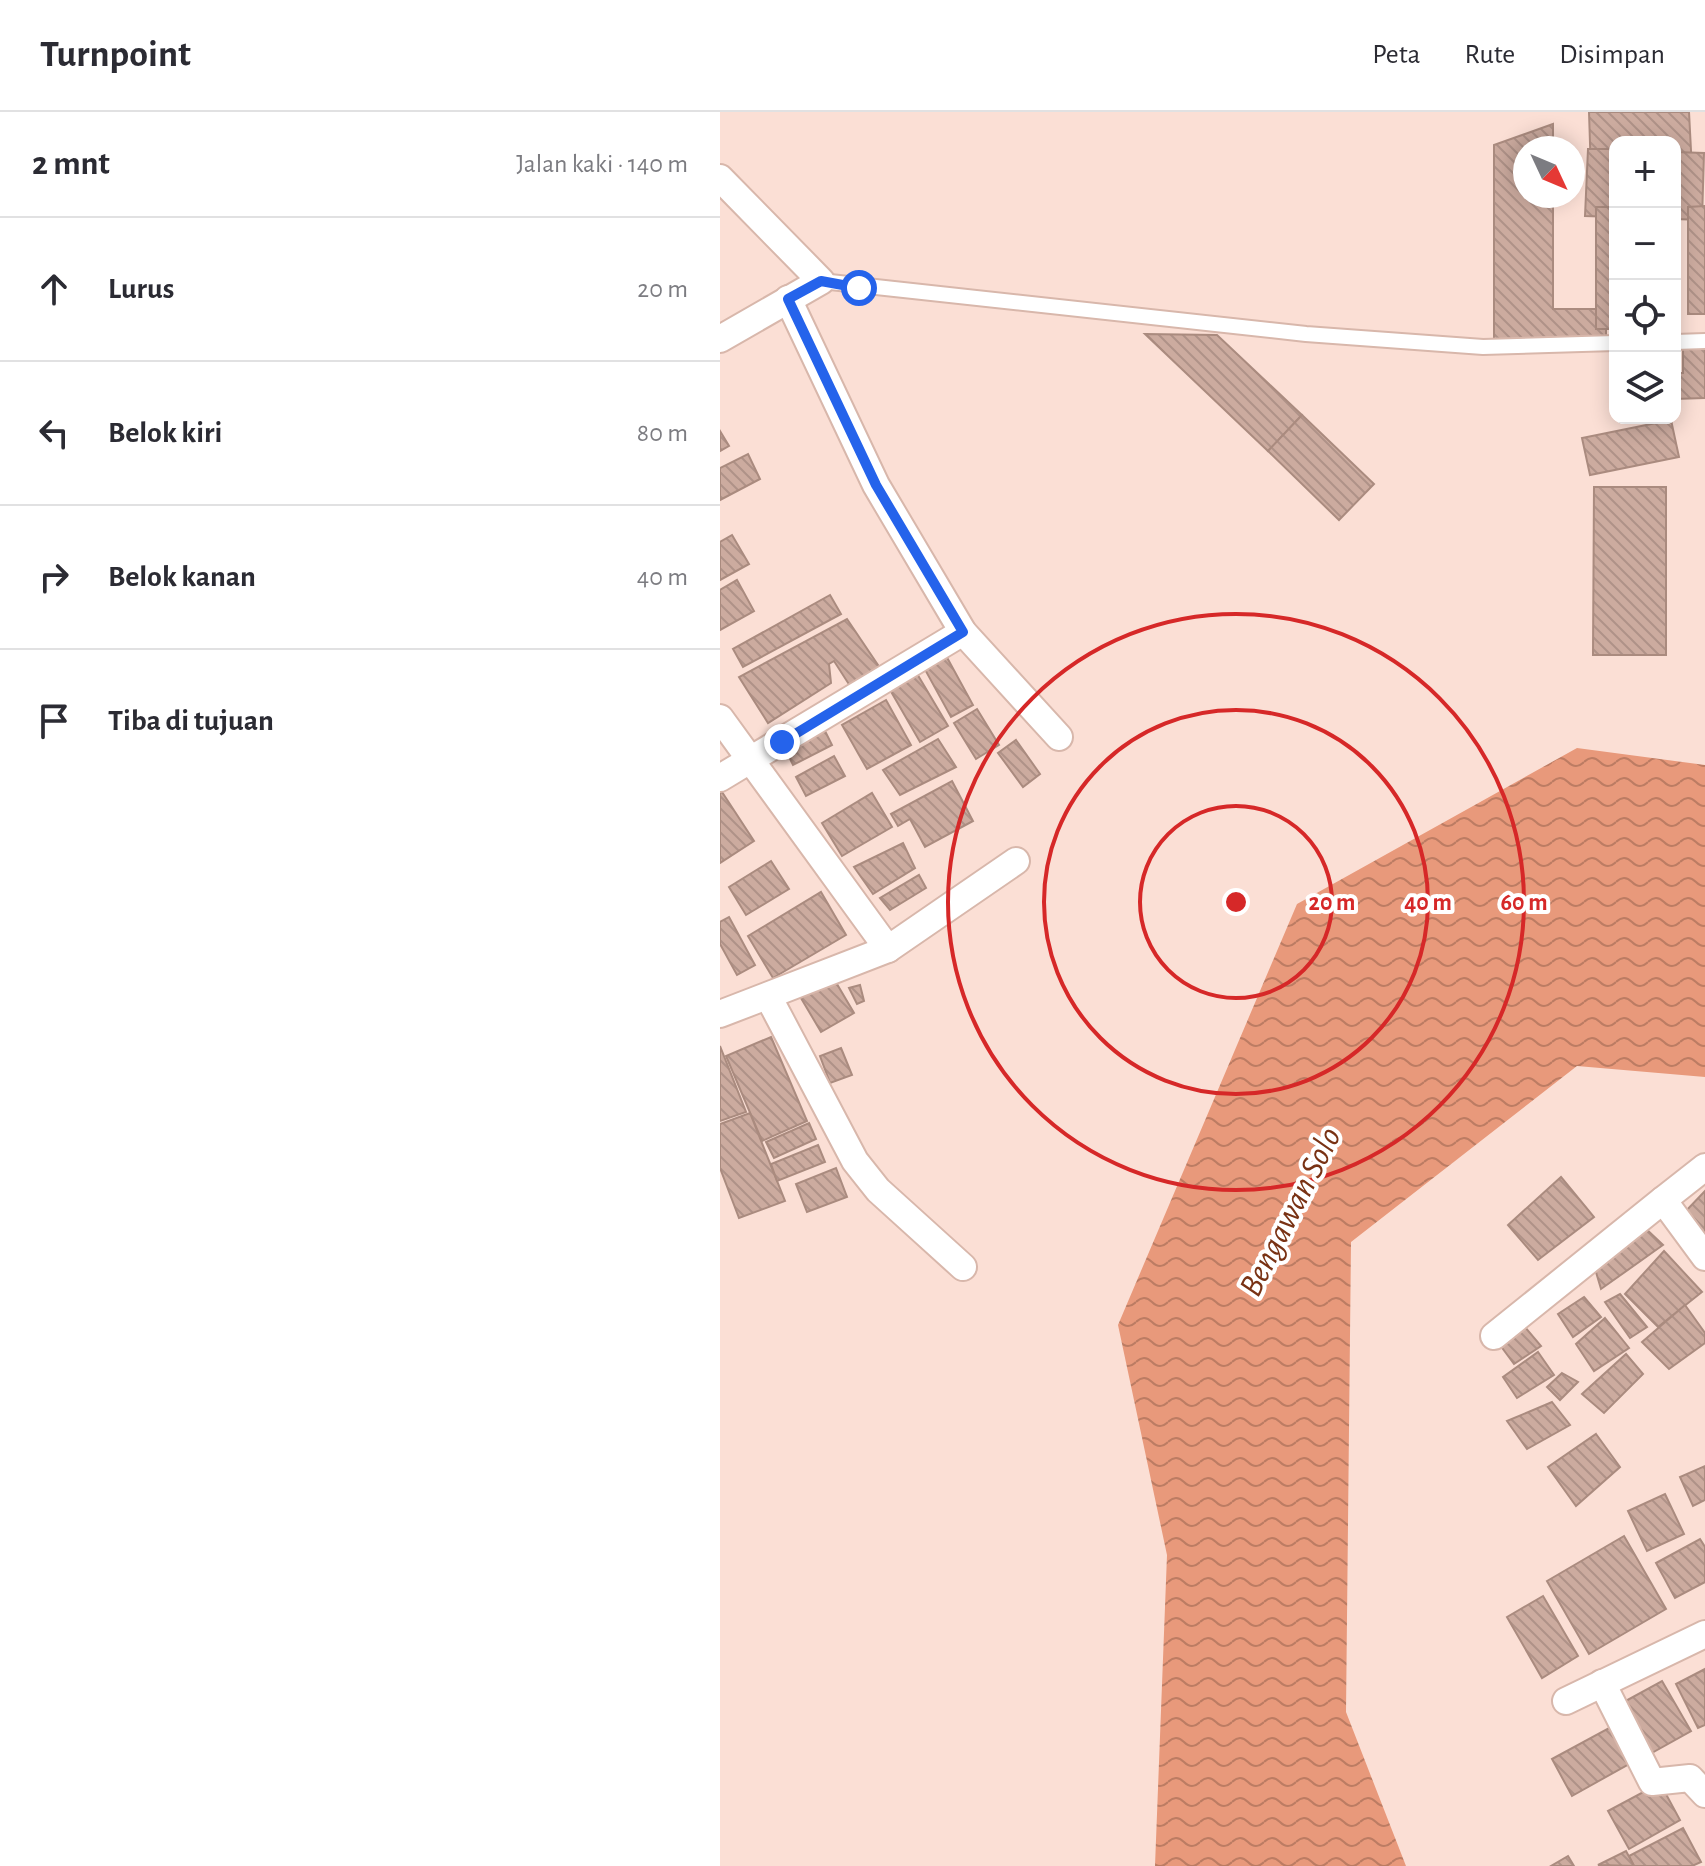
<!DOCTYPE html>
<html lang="id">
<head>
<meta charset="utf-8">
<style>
	:root { --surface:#fff; --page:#f7f7f7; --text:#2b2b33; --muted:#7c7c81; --line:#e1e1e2 }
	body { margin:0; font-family:"Alegreya Sans",sans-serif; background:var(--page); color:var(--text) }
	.controls { position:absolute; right:24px; top:24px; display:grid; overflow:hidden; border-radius:16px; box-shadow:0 4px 20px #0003 }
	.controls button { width:72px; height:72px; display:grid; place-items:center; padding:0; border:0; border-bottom:2px solid var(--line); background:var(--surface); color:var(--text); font:40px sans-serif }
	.compass { position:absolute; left:793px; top:24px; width:72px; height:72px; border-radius:50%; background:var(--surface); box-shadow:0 4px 20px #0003; rotate:134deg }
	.stop { position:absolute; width:24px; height:24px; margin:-18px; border:6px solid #2563eb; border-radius:50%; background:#fff }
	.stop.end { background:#2563eb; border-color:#fff; box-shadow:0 2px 8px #0008 }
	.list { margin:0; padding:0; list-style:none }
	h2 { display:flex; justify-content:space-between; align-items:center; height:104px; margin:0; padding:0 32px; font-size:34px }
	h2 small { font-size:26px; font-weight:400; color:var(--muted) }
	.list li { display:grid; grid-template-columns:52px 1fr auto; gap:24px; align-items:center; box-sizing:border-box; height:144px; padding:0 32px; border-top:2px solid var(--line) }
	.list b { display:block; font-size:30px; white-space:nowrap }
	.list em { font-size:26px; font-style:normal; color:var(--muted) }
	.icon { flex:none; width:44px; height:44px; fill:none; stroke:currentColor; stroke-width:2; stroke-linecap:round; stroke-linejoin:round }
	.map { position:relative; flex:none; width:985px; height:1754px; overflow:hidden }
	header { display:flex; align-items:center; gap:48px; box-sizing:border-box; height:112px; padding:0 40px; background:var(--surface); border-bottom:2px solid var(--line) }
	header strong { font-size:38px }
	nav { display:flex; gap:44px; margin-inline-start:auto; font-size:28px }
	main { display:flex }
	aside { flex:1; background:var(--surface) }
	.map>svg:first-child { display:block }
</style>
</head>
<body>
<header>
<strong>Turnpoint</strong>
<nav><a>Peta</a><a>Rute</a><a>Disimpan</a></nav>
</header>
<main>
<aside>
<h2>2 mnt<small>Jalan kaki · 140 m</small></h2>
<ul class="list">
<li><svg class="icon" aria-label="ahead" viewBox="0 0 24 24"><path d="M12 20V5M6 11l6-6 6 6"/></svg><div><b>Lurus</b></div><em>20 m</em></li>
<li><svg class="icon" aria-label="left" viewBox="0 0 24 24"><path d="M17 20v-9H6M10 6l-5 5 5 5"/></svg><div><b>Belok kiri</b></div><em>80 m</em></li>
<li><svg class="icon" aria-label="right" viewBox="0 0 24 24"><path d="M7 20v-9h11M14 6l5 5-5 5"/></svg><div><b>Belok kanan</b></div><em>40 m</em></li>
<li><svg class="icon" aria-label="arrive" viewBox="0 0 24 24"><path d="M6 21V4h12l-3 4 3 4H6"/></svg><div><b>Tiba di tujuan</b></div></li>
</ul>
</aside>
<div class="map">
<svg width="985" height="1754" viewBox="0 0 985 1754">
	<defs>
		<pattern id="water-waves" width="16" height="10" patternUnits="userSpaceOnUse" patternTransform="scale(2)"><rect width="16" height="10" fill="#e8997b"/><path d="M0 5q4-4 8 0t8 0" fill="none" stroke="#bc7c63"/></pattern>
		<pattern id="building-back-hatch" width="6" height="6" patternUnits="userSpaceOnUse" patternTransform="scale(2)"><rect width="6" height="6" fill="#ccab9f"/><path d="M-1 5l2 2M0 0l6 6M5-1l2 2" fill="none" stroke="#af9288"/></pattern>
	</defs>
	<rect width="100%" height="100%" fill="#fbdfd5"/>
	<path fill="url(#water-waves)" d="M 857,636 L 985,653 L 985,965 L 857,954 L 631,1130 L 626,1600 L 686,1754 L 435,1754 L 447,1443 L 398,1213 L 577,792 Z"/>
	<g fill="url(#building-back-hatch)" stroke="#aa8b7f" stroke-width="2">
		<path d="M 869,0 L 969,0 L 972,58 L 955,59 L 955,30 L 895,30 L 895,61 L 871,62 Z"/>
		<path d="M 833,12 L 833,36 L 805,36 L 805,84 L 833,84 L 833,197 L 886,197 L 886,231 L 774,231 L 774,33 Z"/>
		<path d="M 868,37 L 895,37 L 895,105 L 865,104 Z"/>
		<path d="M 955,40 L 984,41 L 982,108 L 955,107 Z"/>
		<path d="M 985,94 L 985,202 L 968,202 L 968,95 Z"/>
		<rect x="876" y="95" width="19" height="122"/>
		<path d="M 425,222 L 497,223 L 582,303 L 548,339 Z"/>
		<path d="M 963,235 L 985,235 L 985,286 L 955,287 L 955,261 L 963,261 Z"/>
		<path d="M 582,303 L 654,372 L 619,408 L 548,339 Z"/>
		<path d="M 951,308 L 959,345 L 870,363 L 862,326 Z"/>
		<path d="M 0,319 L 9,334 L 0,339 Z"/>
		<path d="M 28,342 L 40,367 L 0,388 L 0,356 Z"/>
		<path d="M 874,375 L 946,375 L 946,543 L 873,543 Z"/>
		<path d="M 12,423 L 29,452 L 0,468 L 0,430 Z"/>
		<path d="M 17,468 L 34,499 L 0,518 L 0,478 Z"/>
		<path d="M 110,483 L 121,502 L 23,555 L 13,537 Z"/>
		<path d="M 127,507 L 162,559 L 132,577 L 114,549 L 109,552 L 111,571 L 48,611 L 19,565 Z"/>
		<path d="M 224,540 L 253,593 L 231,605 L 202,552 Z"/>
		<path d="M 196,560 L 228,614 L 200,630 L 165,569 Z"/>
		<path d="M 166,588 L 191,633 L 147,657 L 122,613 Z"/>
		<path d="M 257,597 L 279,633 L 256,647 L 234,611 Z"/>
		<path d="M 101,611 L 112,633 L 73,653 L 63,632 Z"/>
		<path d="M 218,627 L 236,655 L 180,683 L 163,658 Z"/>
		<path d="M 296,628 L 320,662 L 303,675 L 278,641 Z"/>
		<path d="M 114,644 L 125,664 L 86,684 L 76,665 Z"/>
		<path d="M 232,669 L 253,709 L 205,735 L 190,707 L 178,714 L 171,702 Z"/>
		<path d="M 2,680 L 34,729 L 0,751 L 0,681 Z"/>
		<path d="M 152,681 L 172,715 L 122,744 L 102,711 Z"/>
		<path d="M 183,731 L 195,756 L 153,782 L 134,755 Z"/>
		<path d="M 51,749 L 69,777 L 26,803 L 9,775 Z"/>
		<path d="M 199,763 L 206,776 L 170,798 L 160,786 Z"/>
		<path d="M 101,780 L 126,823 L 53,866 L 28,824 Z"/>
		<path d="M 9,805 L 35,853 L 17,863 L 0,832 L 0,810 Z"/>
		<path d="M 114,867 L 134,901 L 101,920 L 81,886 Z"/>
		<path d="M 140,873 L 144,889 L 137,892 L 129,876 Z"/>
		<path d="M 51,925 L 87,1009 L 42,1029 L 6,944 Z"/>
		<path d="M 0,934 L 26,1000 L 0,1009 Z"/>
		<path d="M 121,936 L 132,963 L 110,971 L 100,944 Z"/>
		<path d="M 30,1001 L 65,1089 L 19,1106 L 0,1056 L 0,1012 Z"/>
		<path d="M 89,1011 L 96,1027 L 54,1046 L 46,1030 Z"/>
		<path d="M 98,1033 L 105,1050 L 57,1069 L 51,1052 Z"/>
		<path d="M 116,1056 L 127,1085 L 87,1100 L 76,1072 Z"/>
		<path d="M 841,1065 L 874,1105 L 818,1148 L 788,1113 Z"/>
		<path d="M 985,1079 L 985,1125 L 963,1102 Z"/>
		<path d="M 923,1114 L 943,1133 L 881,1177 L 873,1150 Z"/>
		<path d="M 944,1139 L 982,1180 L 938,1215 L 905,1182 Z"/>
		<path d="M 900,1182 L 927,1215 L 910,1226 L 885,1190 Z"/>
		<path d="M 864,1185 L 881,1205 L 853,1225 L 838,1202 Z"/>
		<path d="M 965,1193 L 985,1221 L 985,1231 L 949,1257 L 922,1230 Z"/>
		<path d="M 885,1206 L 909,1236 L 874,1259 L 856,1232 Z"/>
		<path d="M 804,1214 L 821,1234 L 794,1252 L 780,1233 Z"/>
		<path d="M 818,1240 L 834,1263 L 797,1286 L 783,1265 Z"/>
		<path d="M 906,1242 L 923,1262 L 884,1301 L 862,1282 Z"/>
		<path d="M 842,1261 L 858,1270 L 840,1288 L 827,1275 Z"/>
		<path d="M 832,1290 L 850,1313 L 807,1337 L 787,1309 Z"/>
		<path d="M 876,1322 L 900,1355 L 856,1394 L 828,1355 Z"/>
		<path d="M 985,1354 L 985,1388 L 973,1394 L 960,1365 Z"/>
		<path d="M 945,1382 L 964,1422 L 927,1439 L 908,1399 Z"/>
		<path d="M 904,1424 L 946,1497 L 869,1542 L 827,1469 Z"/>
		<path d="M 980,1427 L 985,1435 L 985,1470 L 955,1486 L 936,1451 Z"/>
		<path d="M 823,1484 L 858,1544 L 822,1566 L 787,1505 Z"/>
		<path d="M 985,1557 L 985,1613 L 978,1616 L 956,1572 Z"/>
		<path d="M 942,1569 L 971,1619 L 930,1642 L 902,1591 Z"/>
		<path d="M 889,1616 L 909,1652 L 852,1684 L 832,1647 Z"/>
		<path d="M 940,1671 L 960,1708 L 909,1737 L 888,1699 Z"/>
		<path d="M 963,1716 L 981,1750 L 972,1754 L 914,1754 L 909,1744 Z"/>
		<path d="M 906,1739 L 914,1754 L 878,1753 Z"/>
		<path d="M 848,1744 L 854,1754 L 831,1754 Z"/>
	</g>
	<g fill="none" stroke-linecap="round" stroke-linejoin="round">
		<defs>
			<g id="lane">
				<path d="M 101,169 L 586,222 L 763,235 L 895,231"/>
				<path d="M 955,230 L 985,229"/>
			</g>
			<g id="street">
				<path d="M 0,66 L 101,169 L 0,227"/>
				<path d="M 68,187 L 156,373 L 243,520 L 339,625"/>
				<path d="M 0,606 L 168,837"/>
				<path d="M 0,666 L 243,520"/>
				<path d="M 49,886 L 135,1049 L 158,1078 L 243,1155"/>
				<path d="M 0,902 L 168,837 L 296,749"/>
				<path d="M 985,1055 L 943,1088 L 985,1145"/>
				<path d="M 774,1224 L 943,1088"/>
				<path d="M 882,1571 L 932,1670 L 970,1666 L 985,1682"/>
				<path d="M 846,1589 L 985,1522"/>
			</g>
		</defs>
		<use href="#lane" stroke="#d8b7ab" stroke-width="18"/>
		<use href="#street" stroke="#d8b7ab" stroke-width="30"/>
		<use href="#lane" stroke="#fff" stroke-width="14"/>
		<use href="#street" stroke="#fff" stroke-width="26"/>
	</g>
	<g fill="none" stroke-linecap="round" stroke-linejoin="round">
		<path stroke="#2563eb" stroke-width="10" d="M 62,630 L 243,520 L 156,373 L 68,187 L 101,169 L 139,176"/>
	</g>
	<g fill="none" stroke="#d62828" stroke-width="4">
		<circle cx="516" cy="790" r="96"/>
		<circle cx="516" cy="790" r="192"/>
		<circle cx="516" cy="790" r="288"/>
	</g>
	<g text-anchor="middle" stroke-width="8" stroke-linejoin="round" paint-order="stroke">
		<g font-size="34" font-style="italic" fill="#793214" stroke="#fff">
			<text transform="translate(569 1099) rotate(-63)" y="12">Bengawan Solo</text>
		</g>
	</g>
	<circle cx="516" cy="790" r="12" fill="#d62828" stroke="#fff" stroke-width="4"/>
	<g font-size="24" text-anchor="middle" font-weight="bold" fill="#d62828" stroke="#fff" stroke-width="8" stroke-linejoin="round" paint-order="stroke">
		<text x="612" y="798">20 m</text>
		<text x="708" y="798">40 m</text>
		<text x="804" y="798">60 m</text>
	</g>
</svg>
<div class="controls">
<button>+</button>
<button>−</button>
<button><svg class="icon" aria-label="locate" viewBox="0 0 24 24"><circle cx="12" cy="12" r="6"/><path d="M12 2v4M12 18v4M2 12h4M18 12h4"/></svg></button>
<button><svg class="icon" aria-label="layers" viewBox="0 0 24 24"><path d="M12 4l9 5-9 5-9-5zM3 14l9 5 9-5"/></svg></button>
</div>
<svg class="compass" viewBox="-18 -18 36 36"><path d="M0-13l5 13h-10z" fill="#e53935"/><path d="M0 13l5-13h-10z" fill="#7c7c81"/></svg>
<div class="stop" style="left:139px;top:176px"></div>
<div class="stop end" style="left:62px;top:630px"></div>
</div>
</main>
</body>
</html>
